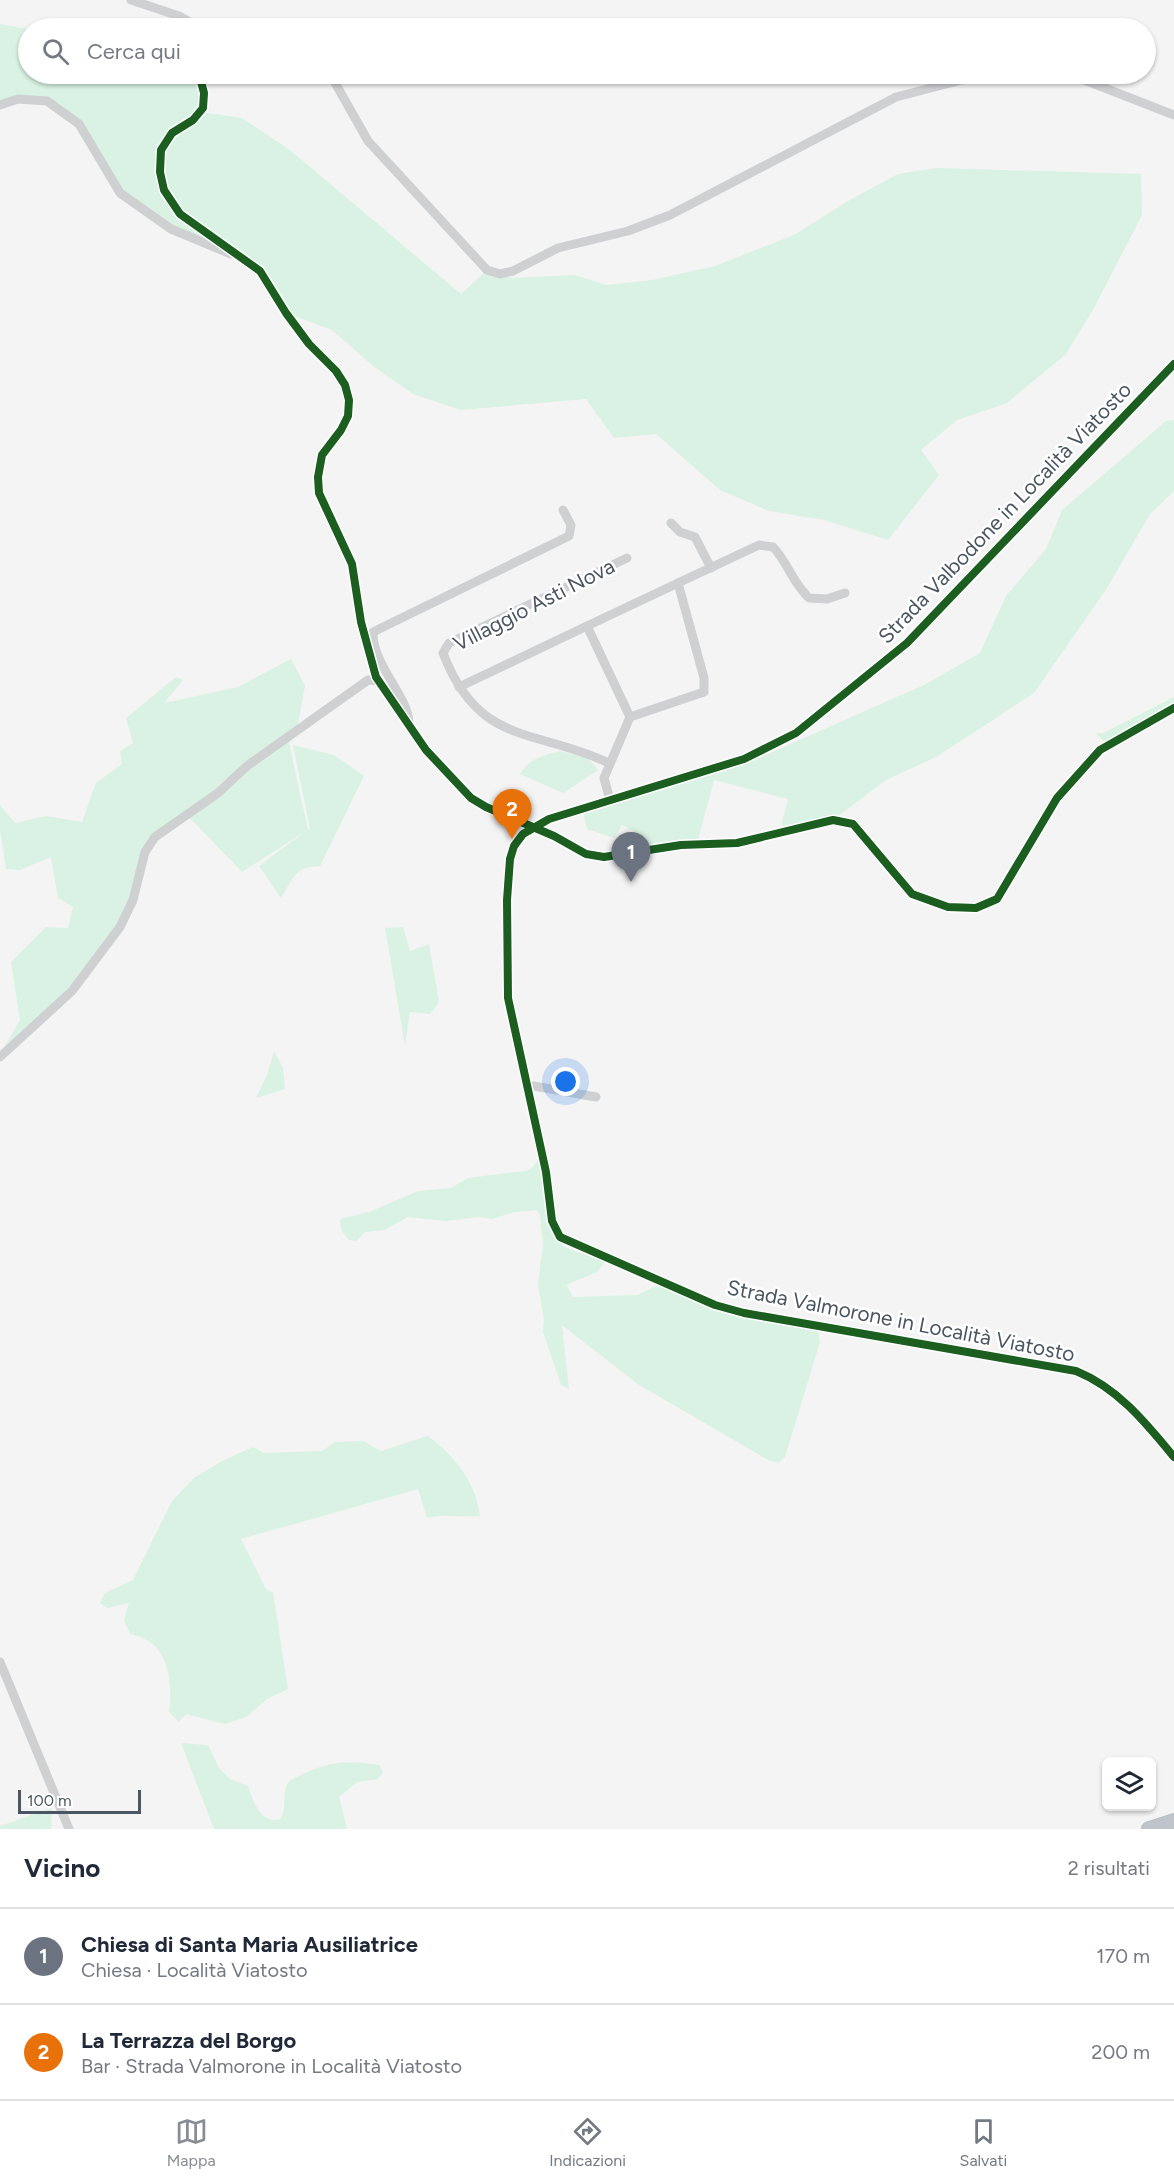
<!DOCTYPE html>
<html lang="it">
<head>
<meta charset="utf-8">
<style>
	:root { --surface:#fff; --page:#f6f6f7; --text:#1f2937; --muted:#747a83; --line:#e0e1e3; --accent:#868d94 }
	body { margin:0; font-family:Figtree,sans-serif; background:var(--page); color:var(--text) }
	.controls { position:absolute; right:18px; bottom:18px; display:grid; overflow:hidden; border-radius:9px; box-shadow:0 2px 4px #0004 }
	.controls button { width:54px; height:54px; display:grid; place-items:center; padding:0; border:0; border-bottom:2px solid var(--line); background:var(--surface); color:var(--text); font:30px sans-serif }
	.scale { position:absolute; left:18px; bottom:15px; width:123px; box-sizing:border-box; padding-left:6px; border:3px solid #4a5661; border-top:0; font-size:16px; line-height:21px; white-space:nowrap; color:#4a5661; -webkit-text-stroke:4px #fff; paint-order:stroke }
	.you { position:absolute; left:566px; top:1082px; width:21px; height:21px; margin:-15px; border:4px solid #fff; border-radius:50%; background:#1a73e8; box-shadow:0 0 0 9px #1a73e833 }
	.badge { display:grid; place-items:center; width:39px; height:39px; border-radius:50%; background:var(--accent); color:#fff; font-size:20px; font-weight:700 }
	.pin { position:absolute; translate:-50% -50px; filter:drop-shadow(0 2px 3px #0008) }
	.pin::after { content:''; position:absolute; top:32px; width:21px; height:18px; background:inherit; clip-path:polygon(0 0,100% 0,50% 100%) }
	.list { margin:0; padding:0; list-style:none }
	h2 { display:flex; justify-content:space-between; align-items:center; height:78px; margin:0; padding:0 24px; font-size:26px }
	h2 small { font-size:20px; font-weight:400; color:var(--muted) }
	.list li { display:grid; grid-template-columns:39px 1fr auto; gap:18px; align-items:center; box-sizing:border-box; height:96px; padding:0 24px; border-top:2px solid var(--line) }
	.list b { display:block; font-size:22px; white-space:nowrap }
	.list p { margin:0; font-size:20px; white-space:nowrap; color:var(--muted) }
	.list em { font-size:20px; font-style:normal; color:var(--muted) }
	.icon { flex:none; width:33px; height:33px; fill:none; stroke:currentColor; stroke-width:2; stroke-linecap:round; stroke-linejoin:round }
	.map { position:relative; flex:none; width:1174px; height:1829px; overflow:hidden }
	.search { position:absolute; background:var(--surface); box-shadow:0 2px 4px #0004; left:18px; right:18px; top:18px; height:66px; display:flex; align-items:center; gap:15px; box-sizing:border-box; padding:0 21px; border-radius:33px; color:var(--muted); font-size:22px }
	.sheet { height:270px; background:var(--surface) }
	nav { display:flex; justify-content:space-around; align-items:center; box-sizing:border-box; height:84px; border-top:2px solid var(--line); background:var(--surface); font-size:16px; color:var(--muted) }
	nav a { display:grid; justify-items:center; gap:3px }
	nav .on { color:var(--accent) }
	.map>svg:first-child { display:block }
</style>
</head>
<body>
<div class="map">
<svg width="1174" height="1829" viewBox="0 0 1174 1829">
	<rect width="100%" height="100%" fill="#f4f4f4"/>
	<g fill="#d9f2e3">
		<path d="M 0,24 L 28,29 L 28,74 L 199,74 L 201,112 L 242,118 L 291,151 L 461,294 L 487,270 L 512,278 L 575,275 L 606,285 L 652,280 L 715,266 L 794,235 L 848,201 L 898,174 L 936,168 L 1141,174 L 1142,215 L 1094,308 L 1066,354 L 1007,403 L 957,420 L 921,450 L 939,475 L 888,540 L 824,520 L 769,511 L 720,490 L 656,434 L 614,438 L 586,399 L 461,410 L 413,394 L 373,366 L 332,330 L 286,313 L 260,272 L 242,259 L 173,229 L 120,193 L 79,124 L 47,101 L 18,99 L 0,105 Z"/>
		<path d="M 1174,420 L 1174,491 L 1150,514 L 1107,588 L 1034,693 L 936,757 L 886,780 L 833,820 L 783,832 L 782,822 L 788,799 L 714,780 L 697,844 L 640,850 L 646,838 L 622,825 L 614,838 L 587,829 L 583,812 L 761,757 L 924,685 L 980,653 L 1006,596 L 1046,549 L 1062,510 L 1166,421 Z"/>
		<path d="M 291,659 L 305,686 L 297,730 L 289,743 L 308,830 L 310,829 L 293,745 L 334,755 L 364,776 L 320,866 C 294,867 294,878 281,898 L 259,866 L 306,831 L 242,872 L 187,815 L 155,837 L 133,900 L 92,966 L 0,1055 L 20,1020 L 11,962 L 46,927 L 68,928 L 73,907 L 58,898 L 51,857 L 20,870 L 6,869 L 0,829 L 0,805 L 15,823 L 46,816 L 82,822 L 96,783 L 122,764 L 120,751 L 133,743 L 126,718 L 176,677 L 183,680 L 164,703 L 238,687 Z"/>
		<path d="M 1174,697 L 1174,703 L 1105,742 L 1095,733 L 1103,733 Z"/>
		<path d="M 560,751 L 588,758 L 598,770 L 563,793 L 520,774 C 530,758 542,756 560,751 Z"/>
		<path d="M 403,927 L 410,951 L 429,944 L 439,1002 L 430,1014 L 410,1012 L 405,1045 L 385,928 Z"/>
		<path d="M 274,1051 L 283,1068 L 285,1089 L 256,1098 L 267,1075 Z"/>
		<path d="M 539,1159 L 553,1228 L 564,1247 L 605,1262 L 597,1272 L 568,1284 L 567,1286 L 573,1297 L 637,1295 L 663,1283 L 715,1305 L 817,1324 L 820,1342 L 785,1457 L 779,1463 L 770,1461 L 639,1385 L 562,1325 L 569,1389 L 561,1385 L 543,1332 L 544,1319 L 538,1284 L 543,1246 L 540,1216 L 537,1210 L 514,1212 L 492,1219 L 479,1217 L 446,1221 L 408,1217 L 384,1230 L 365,1232 L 356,1241 L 349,1240 L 342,1232 L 340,1220 L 343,1218 L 369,1212 L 418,1191 L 451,1188 L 468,1178 L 525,1171 L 531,1169 Z"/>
		<path d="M 428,1436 C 455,1456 476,1483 480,1516 C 461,1518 446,1513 427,1518 L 418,1489 L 241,1539 L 266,1589 L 273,1593 L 288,1689 L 267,1699 L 246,1717 L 225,1724 L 186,1714 L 179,1722 L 169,1712 C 173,1679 168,1640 130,1634 L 124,1620 L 129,1603 L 107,1608 L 100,1603 L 105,1593 L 133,1580 L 172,1501 L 194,1478 L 222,1461 L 253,1447 L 264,1453 L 322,1451 L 335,1442 L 363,1441 L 381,1451 Z"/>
		<path d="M 181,1743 L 208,1745 L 219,1768 L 230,1779 L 248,1786 C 253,1800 260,1825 280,1819 C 288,1808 281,1794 288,1783 C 292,1778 299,1776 305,1773 C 331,1761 350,1760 379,1765 L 383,1772 L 378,1779 L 357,1782 L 339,1797 L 347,1829 L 214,1829 Z"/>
		<path d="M 52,1808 L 51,1829 L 0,1829 L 0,1826 Z"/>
	</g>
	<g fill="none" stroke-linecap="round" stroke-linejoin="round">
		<defs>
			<path id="highway" d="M 1149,1829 L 1174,1821"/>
		</defs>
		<use href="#highway" stroke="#b9bec3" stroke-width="16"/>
		<g stroke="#ced0d2" stroke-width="9">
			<path d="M 131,0 L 179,16 L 200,28"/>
			<path d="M 199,74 L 204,93 L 203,108 L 193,120 L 172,133 L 161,150 L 160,172 L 164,190 L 180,214 L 260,271 L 286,313 L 309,344 L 336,371 L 345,385 L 349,400 L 348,416 L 341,430 L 322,455 L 318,477 L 319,493 L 352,564 L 361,622 L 376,677 L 426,750 L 471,798 L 486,807 L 554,836 L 586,854 L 604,857 L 681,845 L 737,843 L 833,820 L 853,824 L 912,894 L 948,907 L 976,908 L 997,899 L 1057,798 L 1100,750 L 1174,708"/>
			<path d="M 323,74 L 334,81 L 368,141 L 487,270 L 500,274 L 513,271 L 558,248 L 628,231 L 670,215 L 896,97 L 985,74"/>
			<path d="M 1069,74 L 1174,115"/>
			<path d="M 0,105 L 18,99 L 47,101 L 79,124 L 120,193 L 171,229 L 231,254"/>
			<path d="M 1174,364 L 907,643 L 796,733 L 744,759 L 549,819 L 523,834 L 514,846 L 510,859 L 507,900 L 508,998 L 546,1172 L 552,1221 L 560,1237 L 715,1305 L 744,1313 L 1076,1371 C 1118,1388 1146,1423 1174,1457"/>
			<path d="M 671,523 L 680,532 L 695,537 L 711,568"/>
			<path d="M 678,583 L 759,545 L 773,547 C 789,564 791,581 809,598 L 827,599 L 845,593"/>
			<path d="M 459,687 L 587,626"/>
			<path d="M 409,723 C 408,695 372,665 373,632 L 569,536 L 571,525 L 563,510"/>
			<path d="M 609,763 C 535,728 479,747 443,653 L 449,643 L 627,558"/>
			<path d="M 610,800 L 604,778 L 630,717 L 704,692 L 704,678 L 678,583 L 587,626 L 630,717"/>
			<path d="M 0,1057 L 72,991 L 120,927 L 133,900 L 145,852 L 155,837 L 218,793 L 247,766 L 368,680 L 379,681"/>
			<path d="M 528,1085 L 596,1097"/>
			<path d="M 0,1662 L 69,1829"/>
		</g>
		<use href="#highway" stroke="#bec4c9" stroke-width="14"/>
		<defs>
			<g id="cycleway">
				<path d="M 199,74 L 204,93 L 203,108 L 193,120 L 172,133 L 161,150 L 160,172 L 164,190 L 180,214 L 260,271 L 286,313 L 309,344 L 336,371 L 345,385 L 349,400 L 348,416 L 341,430 L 322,455 L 318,477 L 319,493 L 352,564 L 361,622 L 376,677 L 426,750 L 471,798 L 486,807 L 554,836 L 586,854 L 604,857 L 681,845 L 737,843 L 833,820 L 853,824 L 912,894 L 948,907 L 976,908 L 997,899 L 1057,798 L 1100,750 L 1174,708"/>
				<path d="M 1174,364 L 907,643 L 796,733 L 744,759 L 549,819 L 523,834 L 514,846 L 510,859 L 507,900 L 508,998 L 546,1172 L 552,1221 L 560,1237 L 715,1305 L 744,1313 L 1076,1371 C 1118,1388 1146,1423 1174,1457"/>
			</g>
		</defs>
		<use href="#cycleway" stroke="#fff" stroke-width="11"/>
		<use href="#cycleway" stroke="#1b5e20" stroke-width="8"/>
	</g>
	<g text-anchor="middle" stroke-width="5" stroke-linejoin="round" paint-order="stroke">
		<g font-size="21" fill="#4a5661" stroke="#fff">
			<text transform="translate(1005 513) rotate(-46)" y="7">Strada Valbodone in Località Viatosto</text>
			<text transform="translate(534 605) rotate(-27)" y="7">Villaggio Asti Nova</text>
			<text transform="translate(901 1321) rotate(11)" y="7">Strada Valmorone in Località Viatosto</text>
		</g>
	</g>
</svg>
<div class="controls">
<button><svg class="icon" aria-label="layers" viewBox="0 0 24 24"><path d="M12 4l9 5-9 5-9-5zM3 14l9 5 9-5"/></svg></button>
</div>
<div class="scale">100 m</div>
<div class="you"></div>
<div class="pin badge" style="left:631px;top:882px;background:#6b7280">1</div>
<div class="pin badge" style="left:512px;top:839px;background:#e8710a">2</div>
<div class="search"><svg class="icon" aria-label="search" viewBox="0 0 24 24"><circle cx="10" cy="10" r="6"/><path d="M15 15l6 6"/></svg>Cerca qui</div>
</div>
<section class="sheet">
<h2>Vicino<small>2 risultati</small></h2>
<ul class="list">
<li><span class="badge" style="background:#6b7280">1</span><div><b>Chiesa di Santa Maria Ausiliatrice</b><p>Chiesa · Località Viatosto</p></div><em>170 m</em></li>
<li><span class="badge" style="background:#e8710a">2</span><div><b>La Terrazza del Borgo</b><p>Bar · Strada Valmorone in Località Viatosto</p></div><em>200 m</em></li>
</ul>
</section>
<nav>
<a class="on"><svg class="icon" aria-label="map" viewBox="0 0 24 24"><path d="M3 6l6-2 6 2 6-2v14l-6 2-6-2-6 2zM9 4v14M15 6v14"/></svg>Mappa</a>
<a><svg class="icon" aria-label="directions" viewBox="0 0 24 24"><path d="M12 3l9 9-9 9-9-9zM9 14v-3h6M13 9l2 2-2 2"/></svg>Indicazioni</a>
<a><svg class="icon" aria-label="saved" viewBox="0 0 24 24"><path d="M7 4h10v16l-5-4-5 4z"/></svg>Salvati</a>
</nav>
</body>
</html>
